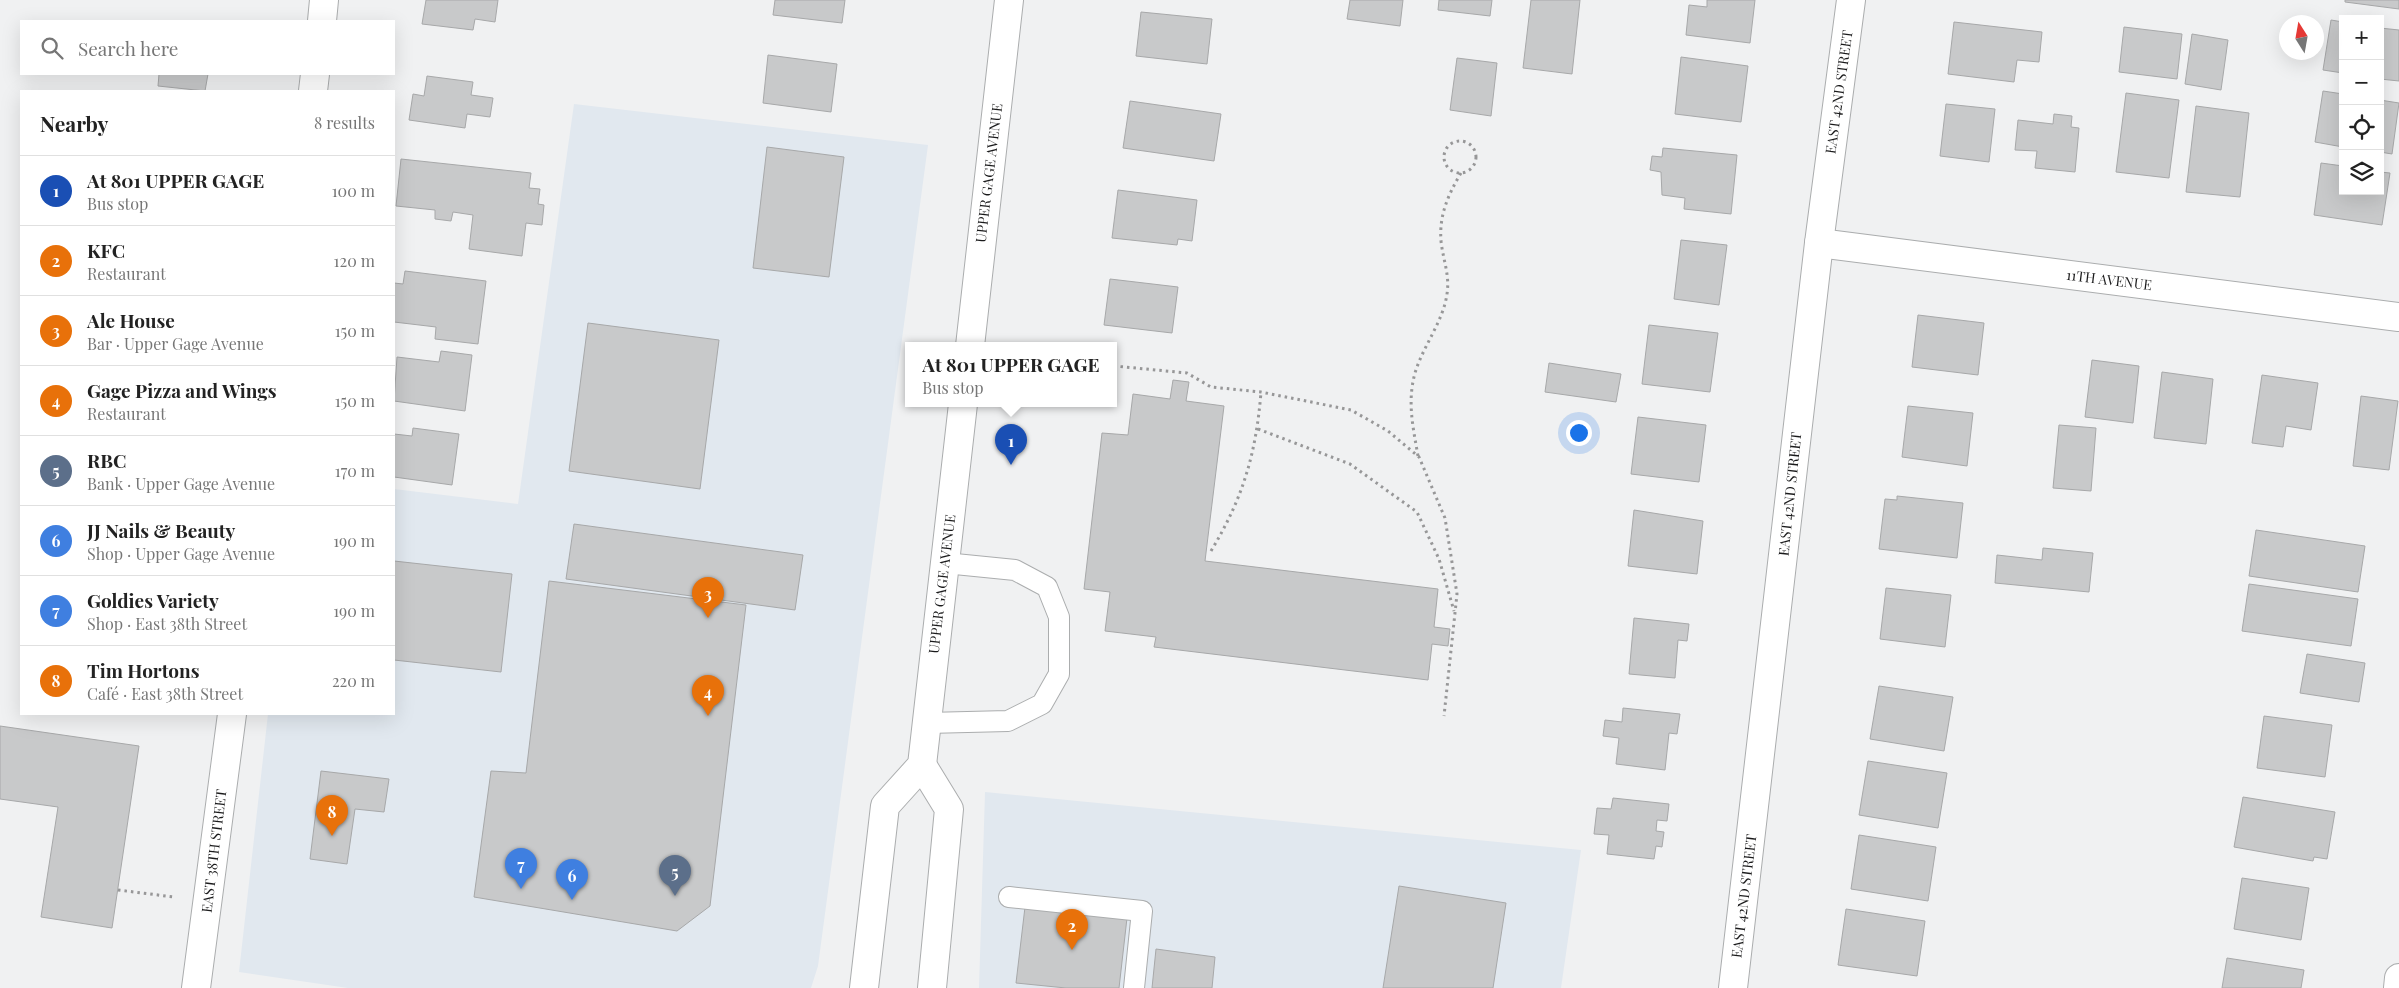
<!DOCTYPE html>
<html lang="en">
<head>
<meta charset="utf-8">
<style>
	:root { --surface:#fff; --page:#f2f2f2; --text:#222; --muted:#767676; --line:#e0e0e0; --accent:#b45309 }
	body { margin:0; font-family:"Playfair Display",serif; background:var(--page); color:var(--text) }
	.controls { position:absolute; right:15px; top:15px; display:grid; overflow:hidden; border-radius:0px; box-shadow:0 5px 20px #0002 }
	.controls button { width:45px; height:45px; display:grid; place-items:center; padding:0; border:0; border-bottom:1px solid var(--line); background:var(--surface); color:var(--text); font:25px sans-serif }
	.compass { position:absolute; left:2279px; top:15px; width:45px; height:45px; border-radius:50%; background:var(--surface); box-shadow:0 5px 20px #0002; rotate:349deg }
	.you { position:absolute; left:1578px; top:432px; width:18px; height:18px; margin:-12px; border:4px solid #fff; border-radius:50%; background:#1a73e8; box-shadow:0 0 0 8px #1a73e833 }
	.badge { display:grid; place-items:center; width:32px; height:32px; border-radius:50%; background:var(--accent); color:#fff; font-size:16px; font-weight:700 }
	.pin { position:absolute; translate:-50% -41px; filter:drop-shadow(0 1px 2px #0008) }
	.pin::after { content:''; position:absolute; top:26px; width:18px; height:15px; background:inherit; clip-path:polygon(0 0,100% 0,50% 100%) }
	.popup { position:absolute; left:905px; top:342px; width:212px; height:65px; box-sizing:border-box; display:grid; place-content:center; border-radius:0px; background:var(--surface); filter:drop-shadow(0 1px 4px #0005); font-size:16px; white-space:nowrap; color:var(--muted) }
	.popup b { font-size:19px; color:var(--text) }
	.popup::after { content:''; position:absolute; left:50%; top:100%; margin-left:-10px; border:10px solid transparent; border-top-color:var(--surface) }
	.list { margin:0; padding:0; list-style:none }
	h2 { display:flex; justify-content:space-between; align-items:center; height:65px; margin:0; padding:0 20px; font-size:21px }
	h2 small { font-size:16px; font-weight:400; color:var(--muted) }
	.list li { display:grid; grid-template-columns:32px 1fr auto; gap:15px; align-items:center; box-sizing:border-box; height:70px; padding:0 20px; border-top:1px solid var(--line) }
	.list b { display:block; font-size:19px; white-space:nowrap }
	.list p { margin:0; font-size:16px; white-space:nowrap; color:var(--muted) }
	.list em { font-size:16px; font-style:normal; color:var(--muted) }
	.icon { flex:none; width:28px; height:28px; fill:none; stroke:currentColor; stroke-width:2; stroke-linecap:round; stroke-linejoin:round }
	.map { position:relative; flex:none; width:2399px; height:988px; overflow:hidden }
	.search { position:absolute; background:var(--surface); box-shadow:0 5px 20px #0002; left:20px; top:20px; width:375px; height:55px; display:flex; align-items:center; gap:12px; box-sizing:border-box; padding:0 18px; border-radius:0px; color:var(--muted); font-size:19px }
	.panel { position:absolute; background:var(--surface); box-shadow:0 5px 20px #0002; left:20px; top:90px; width:375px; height:625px; border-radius:0px }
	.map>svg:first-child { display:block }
</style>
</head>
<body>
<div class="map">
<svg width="2399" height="988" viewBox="0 0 2399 988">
	<rect width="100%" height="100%" fill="#f0f1f2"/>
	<g fill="#e1e8ef">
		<path d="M 574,104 L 928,145 L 818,966 L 811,988 L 348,988 L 239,972 L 268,714 L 394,714 L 394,489 L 518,504 Z"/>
		<path d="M 985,792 L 1581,850 L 1561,988 L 979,988 Z"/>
	</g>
	<g fill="#c8c9ca" stroke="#a7a8a9">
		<path d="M 426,0 L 498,0 L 495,22 L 475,19 L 473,30 L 422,24 Z"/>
		<path d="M 775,0 L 845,0 L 842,23 L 773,15 Z"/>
		<path d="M 1350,0 L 1403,0 L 1400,26 L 1347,19 Z"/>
		<path d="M 1439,0 L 1492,0 L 1490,16 L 1438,10 Z"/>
		<path d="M 1531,0 L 1580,0 L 1572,74 L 1523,68 Z"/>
		<path d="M 1707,0 L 1755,0 L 1750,43 L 1686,35 L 1689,5 L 1707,7 Z"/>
		<path d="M 2345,0 L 2399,0 L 2399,9 L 2345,2 Z"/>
		<path d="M 1141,12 L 1212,19 L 1207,64 L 1136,56 Z"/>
		<path d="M 2331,20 L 2343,22 L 2343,73 L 2323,70 Z"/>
		<path d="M 1954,22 L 2042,32 L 2039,62 L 2017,60 L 2014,82 L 1948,74 Z"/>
		<path d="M 2124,27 L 2182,34 L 2177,79 L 2119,72 Z"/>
		<path d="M 2380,28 L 2399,30 L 2399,81 L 2380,79 Z"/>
		<path d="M 2192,34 L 2228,40 L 2221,90 L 2185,84 Z"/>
		<path d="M 768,55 L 837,64 L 831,112 L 763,103 Z"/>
		<path d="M 1681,57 L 1748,66 L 1741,122 L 1675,114 Z"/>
		<path d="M 1457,58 L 1497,63 L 1491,116 L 1450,110 Z"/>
		<path d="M 159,74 L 208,74 L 205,91 L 158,86 Z"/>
		<path d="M 427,76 L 473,82 L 471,95 L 493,98 L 490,117 L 467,114 L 465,128 L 409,120 L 413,94 L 424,96 Z"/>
		<path d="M 2323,91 L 2343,94 L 2343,147 L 2315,142 Z"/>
		<path d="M 2126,93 L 2179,100 L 2169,178 L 2116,172 Z"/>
		<path d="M 2380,100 L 2399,103 L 2392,154 L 2380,152 Z"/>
		<path d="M 1130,101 L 1221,114 L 1214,161 L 1123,148 Z"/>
		<path d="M 1946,104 L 1995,109 L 1989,162 L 1940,156 Z"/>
		<path d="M 2196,106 L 2249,113 L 2240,197 L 2186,192 Z"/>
		<path d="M 2054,114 L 2072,116 L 2071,127 L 2079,128 L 2075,172 L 2035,168 L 2037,151 L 2015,150 L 2018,120 L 2053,124 Z"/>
		<path d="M 767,147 L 844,157 L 829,277 L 753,268 Z"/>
		<path d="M 1663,148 L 1737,155 L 1731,214 L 1684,209 L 1685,198 L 1662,195 L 1661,172 L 1650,170 L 1652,156 L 1662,157 Z"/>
		<path d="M 401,159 L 531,173 L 529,188 L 540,189 L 538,204 L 544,205 L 542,225 L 526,223 L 522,256 L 469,249 L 473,215 L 453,212 L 451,221 L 435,219 L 435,210 L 396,206 Z"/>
		<path d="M 2321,163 L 2343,166 L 2343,191 L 2380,191 L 2380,172 L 2390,173 L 2382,225 L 2314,215 Z"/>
		<path d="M 1118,190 L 1197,200 L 1192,241 L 1178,239 L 1177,245 L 1112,238 Z"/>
		<path d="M 1681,240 L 1727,245 L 1719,305 L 1674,299 Z"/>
		<path d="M 405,271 L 486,281 L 478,344 L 435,339 L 436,327 L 394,322 L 394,283 L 403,284 Z"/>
		<path d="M 1110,279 L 1178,287 L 1172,333 L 1104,325 Z"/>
		<path d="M 1918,315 L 1984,323 L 1978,375 L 1912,367 Z"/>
		<path d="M 588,323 L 719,340 L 700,489 L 569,471 Z"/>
		<path d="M 1649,325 L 1718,333 L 1710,392 L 1642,384 Z"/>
		<path d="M 441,351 L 472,355 L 465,411 L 394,401 L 397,357 L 439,362 Z"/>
		<path d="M 2092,360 L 2139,366 L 2133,423 L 2085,417 Z"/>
		<path d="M 1549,363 L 1621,374 L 1616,402 L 1545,392 Z"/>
		<path d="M 2162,372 L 2213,379 L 2206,444 L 2154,438 Z"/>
		<path d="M 2262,375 L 2318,383 L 2311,430 L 2286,426 L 2283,447 L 2252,443 Z"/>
		<path d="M 1173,380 L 1189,382 L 1186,401 L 1224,406 L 1205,561 L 1438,589 L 1434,627 L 1450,629 L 1448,646 L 1432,644 L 1428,680 L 1154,647 L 1156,637 L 1105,631 L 1110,592 L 1084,589 L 1102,433 L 1128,435 L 1133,394 L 1170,399 Z"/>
		<path d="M 2361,396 L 2398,401 L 2389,470 L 2353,466 Z"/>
		<path d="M 1908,406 L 1973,413 L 1967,466 L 1902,457 Z"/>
		<path d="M 1638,417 L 1706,425 L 1699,482 L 1631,474 Z"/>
		<path d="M 2059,425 L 2096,428 L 2091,491 L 2053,488 Z"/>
		<path d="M 413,428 L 459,434 L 452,485 L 394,477 L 394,434 L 412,436 Z"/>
		<path d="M 1897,496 L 1963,503 L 1957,558 L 1879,549 L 1885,499 L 1897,500 Z"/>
		<path d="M 1634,510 L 1703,521 L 1697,574 L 1628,566 Z"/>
		<path d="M 574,524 L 803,555 L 795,610 L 566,579 Z"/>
		<path d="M 2256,530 L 2365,546 L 2358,592 L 2249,576 Z"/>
		<path d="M 2043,548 L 2093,553 L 2089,592 L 1995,583 L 1997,555 L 2042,560 Z"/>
		<path d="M 394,561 L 512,574 L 501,672 L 394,660 Z"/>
		<path d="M 549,581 L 746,605 L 710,906 L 677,931 L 474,897 L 491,771 L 526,773 Z"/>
		<path d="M 2249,584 L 2358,599 L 2351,646 L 2242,631 Z"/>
		<path d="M 1886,588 L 1951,595 L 1945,647 L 1880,639 Z"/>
		<path d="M 1634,618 L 1689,624 L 1687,641 L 1678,640 L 1675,678 L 1629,674 Z"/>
		<path d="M 2307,654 L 2365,663 L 2359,702 L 2300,693 Z"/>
		<path d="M 1879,686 L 1953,697 L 1944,751 L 1870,739 Z"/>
		<path d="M 1623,708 L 1680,714 L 1677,734 L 1669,733 L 1665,770 L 1616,764 L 1619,738 L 1603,736 L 1605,720 L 1622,722 Z"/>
		<path d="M 2264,716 L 2332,725 L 2325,777 L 2257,768 Z"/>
		<path d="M 0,726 L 139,746 L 112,928 L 41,917 L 58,807 L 0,799 Z"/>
		<path d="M 1868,761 L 1947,773 L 1938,828 L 1859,815 Z"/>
		<path d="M 321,771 L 389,779 L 384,812 L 355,809 L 347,864 L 310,859 Z"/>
		<path d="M 2243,797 L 2335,812 L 2327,859 L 2314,857 L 2313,861 L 2234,847 Z"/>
		<path d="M 1613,798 L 1669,804 L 1667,821 L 1657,820 L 1656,831 L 1664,832 L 1662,847 L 1656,846 L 1654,859 L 1607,854 L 1609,835 L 1594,834 L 1597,808 L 1611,809 Z"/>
		<path d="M 1859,835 L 1936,847 L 1928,901 L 1851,889 Z"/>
		<path d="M 2242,878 L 2309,888 L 2301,940 L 2234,929 Z"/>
		<path d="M 1399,886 L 1506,903 L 1493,988 L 1383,988 Z"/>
		<path d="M 1025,907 L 1127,918 L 1119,988 L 1066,988 L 1016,983 Z"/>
		<path d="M 1846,909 L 1925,921 L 1917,976 L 1838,965 Z"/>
		<path d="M 1156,949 L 1215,957 L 1212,988 L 1152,988 Z"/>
		<path d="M 2227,958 L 2304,970 L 2301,988 L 2222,988 Z"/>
	</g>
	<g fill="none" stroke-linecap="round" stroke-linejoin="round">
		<defs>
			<g id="service">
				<path d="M 927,723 L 1008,721 L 1042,704 L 1059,674 L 1059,617 L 1047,587 L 1015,570 L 945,563"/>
				<path d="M 1009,897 L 1142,911 L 1134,988"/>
			</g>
			<g id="minor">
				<path d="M 322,21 L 324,0"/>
				<path d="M 313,91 L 315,74"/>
				<path d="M 1819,243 L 2399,317"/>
				<path d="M 196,988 L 232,714"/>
				<path d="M 1733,988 L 1819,243 L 1851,0"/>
				<path d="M 2398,988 L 2399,978"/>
			</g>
			<g id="secondary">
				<path d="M 970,346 L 1009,0"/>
				<path d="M 922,765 L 949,809 L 932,988"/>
				<path d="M 864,988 L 885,806 L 922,765 L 963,404"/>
			</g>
		</defs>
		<use href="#service" stroke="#abadae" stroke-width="22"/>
		<use href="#minor" stroke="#abadae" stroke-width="30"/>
		<use href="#secondary" stroke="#abadae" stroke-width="30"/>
		<g stroke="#979798" stroke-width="3" stroke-dasharray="2.5 4" stroke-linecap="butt">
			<circle cx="1460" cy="157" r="16"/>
			<path d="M 1114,366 L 1187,373 L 1211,387 L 1261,392 L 1351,410 L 1388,431 L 1419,457 L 1445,518 L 1457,594 L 1444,716"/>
			<path d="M 1258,429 L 1350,464 L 1417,512 L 1439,559 L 1454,611"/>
			<path d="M 1418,456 C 1413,427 1407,402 1415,373 C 1423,346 1443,322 1447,294 C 1450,275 1443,260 1441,241 C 1439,215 1448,195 1461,173"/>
			<path d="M 1211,551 C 1243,498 1256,454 1261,392"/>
			<path d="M 118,890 L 174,897"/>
		</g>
		<use href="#service" stroke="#fff" stroke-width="20"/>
		<use href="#minor" stroke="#fff" stroke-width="28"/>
		<use href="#secondary" stroke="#fff" stroke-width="28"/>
	</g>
	<g text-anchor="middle" stroke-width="5" stroke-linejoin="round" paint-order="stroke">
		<g font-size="14" fill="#1a1a1b" stroke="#fff">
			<text transform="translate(1839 92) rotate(-82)" y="5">EAST 42ND STREET</text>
			<text transform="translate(989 173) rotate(-83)" y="5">UPPER GAGE AVENUE</text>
			<text transform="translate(2109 280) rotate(7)" y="5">11TH AVENUE</text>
			<text transform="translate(1790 494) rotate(-84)" y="5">EAST 42ND STREET</text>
			<text transform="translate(942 584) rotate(-83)" y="5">UPPER GAGE AVENUE</text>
			<text transform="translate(214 851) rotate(-83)" y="5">EAST 38TH STREET</text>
			<text transform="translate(1744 896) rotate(-83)" y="5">EAST 42ND STREET</text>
		</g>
	</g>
</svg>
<div class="controls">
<button>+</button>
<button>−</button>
<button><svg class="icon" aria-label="locate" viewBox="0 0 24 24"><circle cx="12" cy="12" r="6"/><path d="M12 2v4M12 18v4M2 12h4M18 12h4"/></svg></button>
<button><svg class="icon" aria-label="layers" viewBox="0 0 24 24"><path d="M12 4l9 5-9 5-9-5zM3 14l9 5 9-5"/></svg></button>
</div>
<svg class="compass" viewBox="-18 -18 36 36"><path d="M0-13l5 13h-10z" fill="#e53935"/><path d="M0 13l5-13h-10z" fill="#767676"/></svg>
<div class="you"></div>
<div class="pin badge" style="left:1011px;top:465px;background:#1a4fb4">1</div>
<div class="popup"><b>At 801 UPPER GAGE</b>Bus stop</div>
<div class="pin badge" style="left:1072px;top:950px;background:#e8710a">2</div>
<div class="pin badge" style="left:708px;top:618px;background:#e8710a">3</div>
<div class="pin badge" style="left:708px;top:716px;background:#e8710a">4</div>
<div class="pin badge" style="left:675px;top:896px;background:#5c6f8a">5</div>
<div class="pin badge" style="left:572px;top:900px;background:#3f7fe0">6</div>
<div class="pin badge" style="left:521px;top:889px;background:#3f7fe0">7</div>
<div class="pin badge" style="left:332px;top:836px;background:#e8710a">8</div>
<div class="search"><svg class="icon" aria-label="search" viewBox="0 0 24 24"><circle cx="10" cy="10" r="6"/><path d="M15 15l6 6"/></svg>Search here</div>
<section class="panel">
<h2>Nearby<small>8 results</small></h2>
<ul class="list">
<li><span class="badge" style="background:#1a4fb4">1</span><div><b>At 801 UPPER GAGE</b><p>Bus stop</p></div><em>100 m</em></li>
<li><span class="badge" style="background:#e8710a">2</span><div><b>KFC</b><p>Restaurant</p></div><em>120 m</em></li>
<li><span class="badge" style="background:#e8710a">3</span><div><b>Ale House</b><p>Bar · Upper Gage Avenue</p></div><em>150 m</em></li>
<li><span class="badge" style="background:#e8710a">4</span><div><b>Gage Pizza and Wings</b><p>Restaurant</p></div><em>150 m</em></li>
<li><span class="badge" style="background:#5c6f8a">5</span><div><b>RBC</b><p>Bank · Upper Gage Avenue</p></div><em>170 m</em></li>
<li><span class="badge" style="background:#3f7fe0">6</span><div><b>JJ Nails &amp; Beauty</b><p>Shop · Upper Gage Avenue</p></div><em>190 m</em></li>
<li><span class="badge" style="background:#3f7fe0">7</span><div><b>Goldies Variety</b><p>Shop · East 38th Street</p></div><em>190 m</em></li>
<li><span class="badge" style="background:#e8710a">8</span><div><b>Tim Hortons</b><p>Café · East 38th Street</p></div><em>220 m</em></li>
</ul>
</section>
</div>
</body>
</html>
